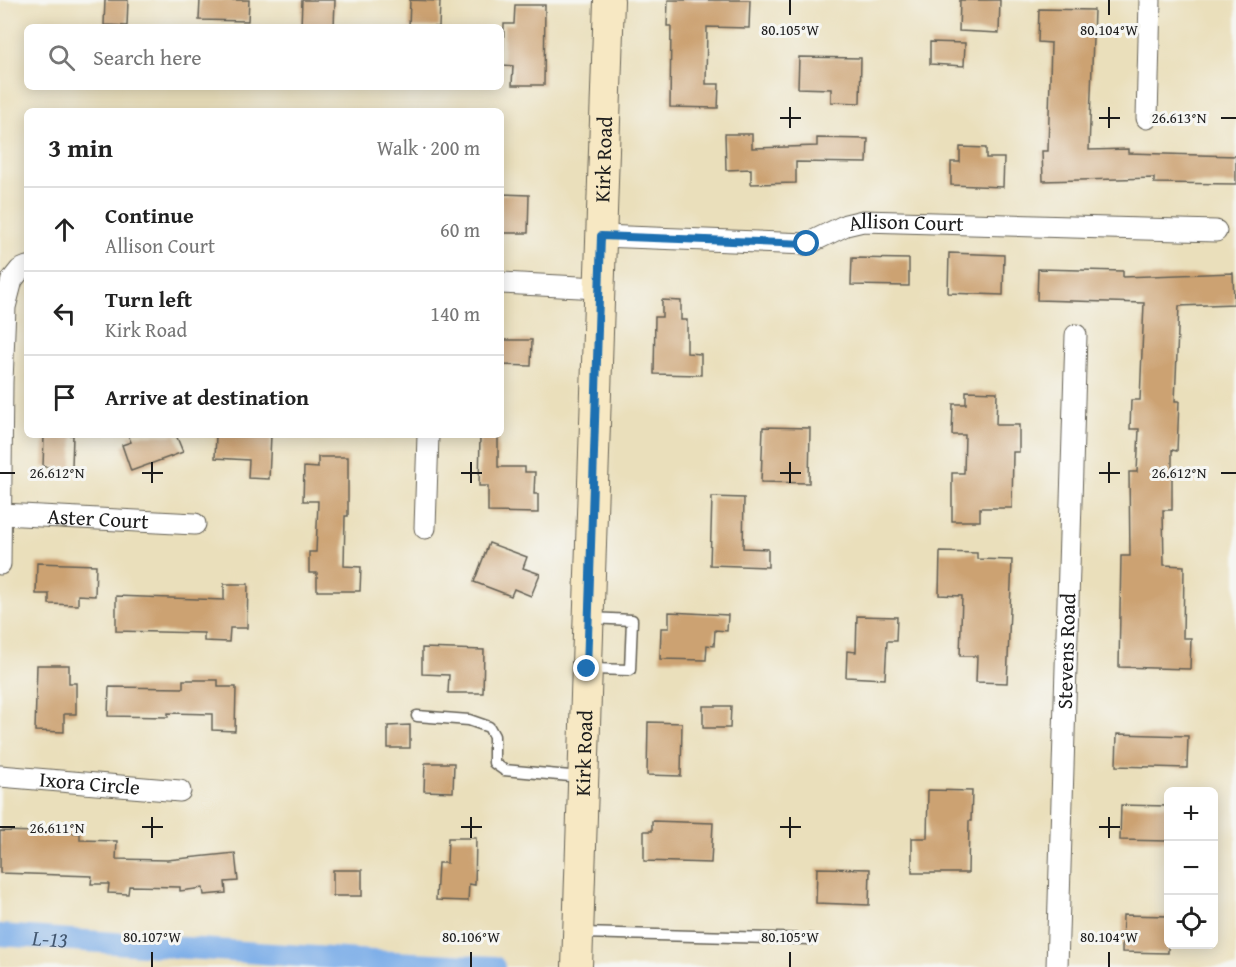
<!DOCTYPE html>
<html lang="en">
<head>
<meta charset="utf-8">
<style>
	:root { --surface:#fff; --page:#f2f2f2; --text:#222; --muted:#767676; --line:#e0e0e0 }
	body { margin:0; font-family:"Gentium Book Plus",serif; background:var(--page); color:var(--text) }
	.controls { position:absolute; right:18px; bottom:18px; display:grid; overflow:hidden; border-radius:9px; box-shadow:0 3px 15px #0003 }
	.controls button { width:54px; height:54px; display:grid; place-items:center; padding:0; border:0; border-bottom:2px solid var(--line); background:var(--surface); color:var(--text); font:30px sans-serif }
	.stop { position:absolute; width:18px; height:18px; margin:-14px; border:4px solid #1f6fb2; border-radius:50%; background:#fff }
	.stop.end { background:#1f6fb2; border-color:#fff; box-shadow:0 2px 6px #0008 }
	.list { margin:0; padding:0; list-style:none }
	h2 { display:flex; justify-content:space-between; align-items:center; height:78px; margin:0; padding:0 24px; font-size:26px }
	h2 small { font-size:20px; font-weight:400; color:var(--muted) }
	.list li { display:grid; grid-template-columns:39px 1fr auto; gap:18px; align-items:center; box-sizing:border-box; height:84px; padding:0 24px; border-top:2px solid var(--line) }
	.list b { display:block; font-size:22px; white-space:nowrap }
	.list p { margin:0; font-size:20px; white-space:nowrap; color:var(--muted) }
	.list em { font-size:20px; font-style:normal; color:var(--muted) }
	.icon { flex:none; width:33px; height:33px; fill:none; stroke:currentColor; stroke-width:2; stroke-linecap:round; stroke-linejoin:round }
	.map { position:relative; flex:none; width:1236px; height:967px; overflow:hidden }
	.search { position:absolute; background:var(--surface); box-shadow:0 3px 15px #0003; left:24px; top:24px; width:480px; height:66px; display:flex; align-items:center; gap:15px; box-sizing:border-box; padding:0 21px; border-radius:9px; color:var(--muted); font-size:22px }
	.panel { position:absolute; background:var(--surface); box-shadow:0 3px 15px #0003; left:24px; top:108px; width:480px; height:330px; border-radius:9px }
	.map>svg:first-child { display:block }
</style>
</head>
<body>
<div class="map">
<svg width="1236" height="967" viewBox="0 0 1236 967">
	<rect width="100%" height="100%" fill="#f6f6f2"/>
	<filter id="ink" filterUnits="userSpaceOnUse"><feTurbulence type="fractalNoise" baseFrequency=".0167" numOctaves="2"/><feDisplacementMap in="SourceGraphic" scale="12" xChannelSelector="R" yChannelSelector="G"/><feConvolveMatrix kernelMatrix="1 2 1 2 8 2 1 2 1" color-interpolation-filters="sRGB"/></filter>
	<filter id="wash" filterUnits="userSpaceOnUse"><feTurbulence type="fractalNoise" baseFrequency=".008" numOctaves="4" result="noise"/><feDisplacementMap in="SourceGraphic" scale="24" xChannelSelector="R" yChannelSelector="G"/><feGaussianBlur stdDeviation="1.35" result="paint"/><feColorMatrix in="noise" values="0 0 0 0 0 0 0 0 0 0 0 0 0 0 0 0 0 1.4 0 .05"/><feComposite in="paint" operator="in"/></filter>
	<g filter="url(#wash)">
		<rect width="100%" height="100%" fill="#eadfbb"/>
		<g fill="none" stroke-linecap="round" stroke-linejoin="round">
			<path stroke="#7cade8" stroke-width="22" id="s1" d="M 0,935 L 372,961 L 494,967"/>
		</g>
		<g id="blocks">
			<g fill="#cca272">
				<path d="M 105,0 L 128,0 L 127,26 L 104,25 Z"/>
				<path d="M 200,0 L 249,0 L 248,21 L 199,20 Z"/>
				<path d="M 302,0 L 335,0 L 334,27 L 301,27 Z"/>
				<path d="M 410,0 L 440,1 L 439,27 L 409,27 Z"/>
				<path d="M 668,0 L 750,0 L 749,28 L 707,27 L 706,84 L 719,84 L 718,108 L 670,107 L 671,26 L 667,26 Z"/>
				<path d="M 960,0 L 1000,0 L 999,33 L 959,31 Z"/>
				<path d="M 515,5 L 545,5 L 544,85 L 512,85 L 513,66 L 503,65 L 504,24 L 514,24 Z"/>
				<path d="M 1039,9 L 1094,10 L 1089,150 L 1128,149 L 1128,153 L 1236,156 L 1236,184 L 1154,183 L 1154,178 L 1043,181 L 1042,151 L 1048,151 L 1051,43 L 1038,42 Z"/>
				<path d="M 930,42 L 965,43 L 964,66 L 930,64 Z"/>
				<path d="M 799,57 L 861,58 L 860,103 L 831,102 L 831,89 L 798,88 Z"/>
				<path d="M 725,134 L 752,134 L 752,148 L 817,146 L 817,138 L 868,139 L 867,163 L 796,162 L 796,183 L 751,184 L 751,169 L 726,170 Z"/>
				<path d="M 960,147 L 986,148 L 986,158 L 1004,158 L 1003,187 L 951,185 L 951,162 L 960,162 Z"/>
				<path d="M 501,194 L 529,195 L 528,233 L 501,233 Z"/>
				<path d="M 949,253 L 1004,255 L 1003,295 L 948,293 Z"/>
				<path d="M 852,258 L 909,259 L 909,286 L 851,285 Z"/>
				<path d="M 1038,269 L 1123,271 L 1123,277 L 1233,273 L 1234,304 L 1179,306 L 1175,401 L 1179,401 L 1177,451 L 1172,450 L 1172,510 L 1163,510 L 1164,565 L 1184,566 L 1183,638 L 1191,638 L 1190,669 L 1119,667 L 1121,556 L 1130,556 L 1129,472 L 1137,472 L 1139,429 L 1130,429 L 1131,400 L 1140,400 L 1144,303 L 1037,300 Z"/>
				<path d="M 662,300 L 681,301 L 681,320 L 687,320 L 687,353 L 701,354 L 701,375 L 654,374 L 655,317 L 662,317 Z"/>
				<path d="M 501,340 L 532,340 L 531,366 L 501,365 Z"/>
				<path d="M 966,391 L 997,392 L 996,425 L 1019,425 L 1019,452 L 1013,452 L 1012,508 L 980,508 L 980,521 L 952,521 L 952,473 L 964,473 L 965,435 L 952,435 L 953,404 L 966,404 Z"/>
				<path d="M 763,427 L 810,428 L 809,483 L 761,482 Z"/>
				<path d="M 44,435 L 73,435 L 72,467 L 43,467 Z"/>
				<path d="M 128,435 L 176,435 L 183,452 L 131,471 L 122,445 L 131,442 Z"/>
				<path d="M 216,435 L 271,435 L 269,479 L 248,478 L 249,460 L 215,458 Z"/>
				<path d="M 480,435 L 498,435 L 498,467 L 525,467 L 525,472 L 535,472 L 534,494 L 538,494 L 538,513 L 488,512 L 488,486 L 479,486 Z"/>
				<path d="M 318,457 L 348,457 L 348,516 L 345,516 L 344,566 L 361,567 L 360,591 L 317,591 L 317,573 L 309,573 L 309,552 L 316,552 L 318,501 L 303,501 L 304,467 L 318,468 Z"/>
				<path d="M 712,497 L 744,498 L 743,548 L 768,549 L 768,567 L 710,565 Z"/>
				<path d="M 489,543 L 527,557 L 523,568 L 540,574 L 531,596 L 514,589 L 511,596 L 474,582 Z"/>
				<path d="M 940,552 L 977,553 L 977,559 L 1012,560 L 1007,683 L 976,682 L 977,656 L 960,656 L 962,596 L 939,595 Z"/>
				<path d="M 37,563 L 96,565 L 95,596 L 78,595 L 78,605 L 49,604 L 49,594 L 36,594 Z"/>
				<path d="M 224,584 L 248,584 L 247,628 L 230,628 L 229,642 L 204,641 L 204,633 L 116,631 L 116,596 L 224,600 Z"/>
				<path d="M 669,612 L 728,615 L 727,631 L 715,630 L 714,646 L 707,645 L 706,660 L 660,659 L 661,628 L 669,628 Z"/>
				<path d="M 857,616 L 897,617 L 896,641 L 887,641 L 885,679 L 846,677 L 847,651 L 856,652 Z"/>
				<path d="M 422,648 L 484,650 L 483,693 L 448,693 L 449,675 L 422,674 Z"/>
				<path d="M 37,665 L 69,665 L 69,683 L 76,683 L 76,714 L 64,714 L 64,732 L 35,731 Z"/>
				<path d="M 183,680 L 218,680 L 218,687 L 236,687 L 235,731 L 212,730 L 212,714 L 168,713 L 168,717 L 108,716 L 109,687 L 183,688 Z"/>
				<path d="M 703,706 L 731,706 L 730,728 L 703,728 Z"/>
				<path d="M 648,722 L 682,723 L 681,776 L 647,775 Z"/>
				<path d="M 410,725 L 410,748 L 388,748 L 388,726 Z"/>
				<path d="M 1117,734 L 1188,736 L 1187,768 L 1116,766 Z"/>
				<path d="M 425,763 L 454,763 L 453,792 L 424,791 Z"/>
				<path d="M 928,790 L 972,791 L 971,821 L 969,821 L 968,873 L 912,873 L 912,838 L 927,838 Z"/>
				<path d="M 1121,805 L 1168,806 L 1168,841 L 1120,840 Z"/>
				<path d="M 652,821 L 713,823 L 711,863 L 644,861 L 644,831 L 652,831 Z"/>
				<path d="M 0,831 L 80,833 L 80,840 L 117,841 L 116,859 L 167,860 L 235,853 L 238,881 L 225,882 L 226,893 L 204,895 L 203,888 L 180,891 L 180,887 L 129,886 L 128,894 L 108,893 L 109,884 L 91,884 L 92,876 L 0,873 Z"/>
				<path d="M 448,838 L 476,838 L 475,885 L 469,884 L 468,901 L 436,900 L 438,863 L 447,863 Z"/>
				<path d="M 817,868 L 870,869 L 869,905 L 816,903 Z"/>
				<rect x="333" y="870" width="29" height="26"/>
				<path d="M 1123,915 L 1168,916 L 1168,953 L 1122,952 Z"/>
			</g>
		</g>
	</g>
	<g filter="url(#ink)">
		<use href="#blocks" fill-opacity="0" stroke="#646054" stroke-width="1.5"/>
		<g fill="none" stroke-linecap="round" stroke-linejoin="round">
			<defs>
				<g id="lane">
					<path d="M 590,669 L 630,670 L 632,620 L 591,618"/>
					<path d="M 417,716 L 469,720 L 489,727 L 494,736 L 494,763 L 504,770 L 581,777"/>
					<path d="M 581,933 L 811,939"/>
				</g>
				<g id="street">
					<path d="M 1147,118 L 1150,0"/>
					<path id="s2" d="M 601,236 L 807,244 L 846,225 L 863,221 L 1216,231"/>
					<path d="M 501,283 L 599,288"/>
					<path id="s3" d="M 2,514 L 195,524"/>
					<path d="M 425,528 L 428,435"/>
					<path d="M 0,564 L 2,382 L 5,307 L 12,280 L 20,270 L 27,267"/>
					<path id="s4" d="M 0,776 L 180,791"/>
					<path id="s5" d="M 1057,967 L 1076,335"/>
				</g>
				<g id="secondary">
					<path id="s6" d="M 577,967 L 609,0"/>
				</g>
			</defs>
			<use href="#lane" stroke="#646054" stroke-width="13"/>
			<use href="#street" stroke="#646054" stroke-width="23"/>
			<use href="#secondary" stroke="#646054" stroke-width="32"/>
			<use href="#lane" stroke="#fff" stroke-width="10"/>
			<use href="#street" stroke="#fff" stroke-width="21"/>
			<use href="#secondary" stroke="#f7e8c3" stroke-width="30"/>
		</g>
	</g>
	<g fill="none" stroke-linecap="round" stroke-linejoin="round" filter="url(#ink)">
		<path stroke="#1f6fb2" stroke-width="8" d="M 587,669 L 601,236 L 807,244"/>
	</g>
	<path fill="none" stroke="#1c1c1c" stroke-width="2" d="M 790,0 L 790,15M 1109,0 L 1109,15M 790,107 L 790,128M 1109,107 L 1109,128M 780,118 L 801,118M 1099,118 L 1120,118M 1221,118 L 1236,118M 152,462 L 152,483M 471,462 L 471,483M 790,462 L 790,483M 1109,462 L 1109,483M 0,473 L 15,473M 142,473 L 163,473M 461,473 L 482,473M 780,473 L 801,473M 1099,473 L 1120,473M 1221,473 L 1236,473M 152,817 L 152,838M 471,817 L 471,838M 790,817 L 790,838M 1109,817 L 1109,838M 0,827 L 15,827M 142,827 L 163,827M 461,827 L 482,827M 780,827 L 801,827M 1099,827 L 1120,827M 152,952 L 152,967M 471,952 L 471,967M 790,952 L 790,967M 1109,952 L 1109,967"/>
	<g text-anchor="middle" stroke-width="6" stroke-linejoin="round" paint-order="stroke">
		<g font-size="21" fill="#1c1c1c" stroke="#f6f6f2">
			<text dy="7" stroke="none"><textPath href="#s6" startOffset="808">Kirk Road</textPath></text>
			<text dy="7" stroke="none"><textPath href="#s2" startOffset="310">Allison Court</textPath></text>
			<text dy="7" stroke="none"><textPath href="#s3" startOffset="96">Aster Court</textPath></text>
			<text dy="7" stroke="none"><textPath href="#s5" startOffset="316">Stevens Road</textPath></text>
			<text dy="7" stroke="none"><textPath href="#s6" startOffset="214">Kirk Road</textPath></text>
			<text dy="7" stroke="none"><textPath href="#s4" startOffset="90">Ixora Circle</textPath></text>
		</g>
		<g font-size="22" font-style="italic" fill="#42566e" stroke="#f6f6f2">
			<text dy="8" stroke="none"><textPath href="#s1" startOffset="50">L-13</textPath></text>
		</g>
	</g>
	<g font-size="15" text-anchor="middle" fill="#1c1c1c" stroke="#f6f6f2" stroke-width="6" stroke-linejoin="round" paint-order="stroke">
		<text x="790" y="35">80.105°W</text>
		<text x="1109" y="35">80.104°W</text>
		<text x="1179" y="123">26.613°N</text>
		<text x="57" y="478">26.612°N</text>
		<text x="1179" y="478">26.612°N</text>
		<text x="57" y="833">26.611°N</text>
		<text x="152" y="942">80.107°W</text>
		<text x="471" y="942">80.106°W</text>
		<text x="790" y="942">80.105°W</text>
		<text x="1109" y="942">80.104°W</text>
	</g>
</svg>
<div class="controls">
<button>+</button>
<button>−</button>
<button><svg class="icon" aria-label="locate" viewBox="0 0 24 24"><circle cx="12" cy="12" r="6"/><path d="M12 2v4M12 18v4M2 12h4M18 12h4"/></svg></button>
</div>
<div class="stop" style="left:807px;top:244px"></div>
<div class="stop end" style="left:587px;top:669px"></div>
<div class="search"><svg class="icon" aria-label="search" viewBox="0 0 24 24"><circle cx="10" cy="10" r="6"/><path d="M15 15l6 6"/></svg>Search here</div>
<section class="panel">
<h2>3 min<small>Walk · 200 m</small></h2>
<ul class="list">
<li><svg class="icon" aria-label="ahead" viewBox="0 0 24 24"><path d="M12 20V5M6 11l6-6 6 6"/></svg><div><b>Continue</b><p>Allison Court</p></div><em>60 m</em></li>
<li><svg class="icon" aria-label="left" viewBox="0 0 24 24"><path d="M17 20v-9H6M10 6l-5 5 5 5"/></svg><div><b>Turn left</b><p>Kirk Road</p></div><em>140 m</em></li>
<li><svg class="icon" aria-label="arrive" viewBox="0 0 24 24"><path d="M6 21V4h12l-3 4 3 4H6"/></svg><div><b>Arrive at destination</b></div></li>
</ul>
</section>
</div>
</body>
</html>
